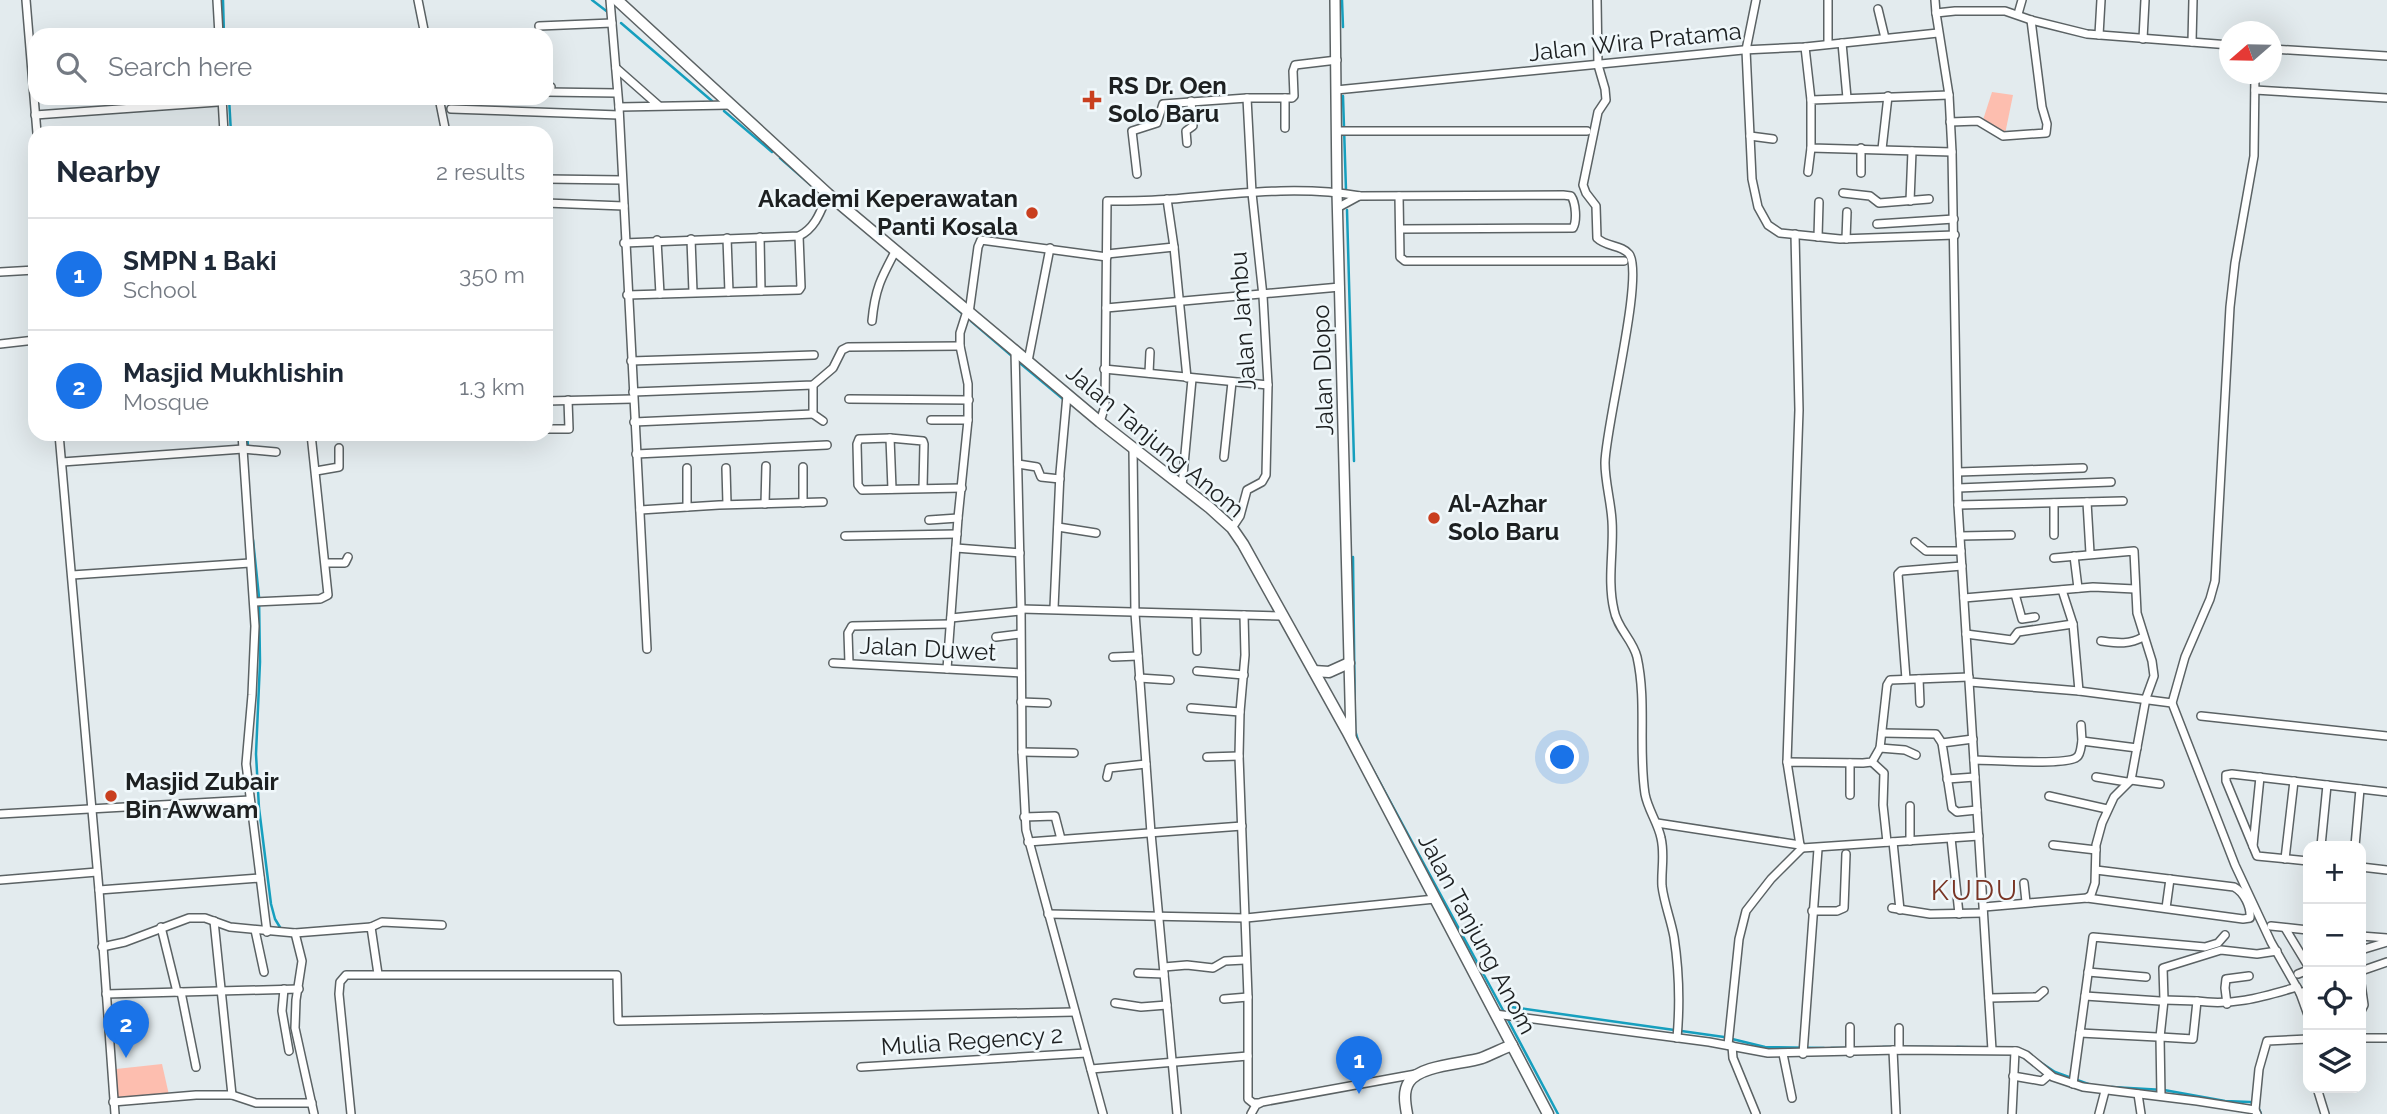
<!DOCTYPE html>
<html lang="en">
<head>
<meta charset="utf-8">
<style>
	:root { --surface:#fff; --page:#f6f6f7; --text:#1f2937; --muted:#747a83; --line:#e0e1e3; --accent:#1a73e8 }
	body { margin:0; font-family:Raleway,sans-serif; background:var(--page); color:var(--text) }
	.controls { position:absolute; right:21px; bottom:21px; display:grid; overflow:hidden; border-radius:14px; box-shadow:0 7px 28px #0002 }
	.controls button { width:63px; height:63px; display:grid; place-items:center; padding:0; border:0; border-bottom:2px solid var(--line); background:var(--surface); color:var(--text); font:35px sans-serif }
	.compass { position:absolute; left:2219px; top:21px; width:63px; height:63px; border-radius:50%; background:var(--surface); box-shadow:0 7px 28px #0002; rotate:250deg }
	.you { position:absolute; left:1563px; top:758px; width:24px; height:24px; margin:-18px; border:5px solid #fff; border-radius:50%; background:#1a73e8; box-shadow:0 0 0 10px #1a73e833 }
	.badge { display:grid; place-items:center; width:46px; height:46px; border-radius:50%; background:var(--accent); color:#fff; font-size:23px; font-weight:700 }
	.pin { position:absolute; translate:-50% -58px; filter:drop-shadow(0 2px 4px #0008) }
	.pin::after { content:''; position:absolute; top:37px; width:24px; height:21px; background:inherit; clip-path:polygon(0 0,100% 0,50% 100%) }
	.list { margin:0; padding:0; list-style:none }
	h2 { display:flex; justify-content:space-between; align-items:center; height:91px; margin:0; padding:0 28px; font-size:30px }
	h2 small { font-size:23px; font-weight:400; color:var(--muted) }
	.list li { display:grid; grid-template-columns:46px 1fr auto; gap:21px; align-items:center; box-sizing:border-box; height:112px; padding:0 28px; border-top:2px solid var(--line) }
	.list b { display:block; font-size:26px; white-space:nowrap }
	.list p { margin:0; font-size:23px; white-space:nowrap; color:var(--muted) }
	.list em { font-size:23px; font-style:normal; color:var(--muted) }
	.icon { flex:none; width:38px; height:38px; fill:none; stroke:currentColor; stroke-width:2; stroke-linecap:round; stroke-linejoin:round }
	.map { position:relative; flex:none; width:2387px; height:1114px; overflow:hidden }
	.search { position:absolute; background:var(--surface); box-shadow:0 7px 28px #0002; left:28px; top:28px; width:525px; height:77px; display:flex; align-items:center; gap:18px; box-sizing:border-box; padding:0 24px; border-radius:21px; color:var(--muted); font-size:26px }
	.panel { position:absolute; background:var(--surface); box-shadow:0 7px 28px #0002; left:28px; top:126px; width:525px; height:315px; border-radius:21px }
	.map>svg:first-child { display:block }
</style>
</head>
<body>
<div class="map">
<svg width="2387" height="1114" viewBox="0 0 2387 1114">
	<rect width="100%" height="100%" fill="#e3ebee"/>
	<g fill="#fdbeaf">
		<path d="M 1992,92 L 2013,95 L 2005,134 L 1983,120 Z"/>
		<path d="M 162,1064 L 169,1095 L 118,1100 L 116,1069 Z"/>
	</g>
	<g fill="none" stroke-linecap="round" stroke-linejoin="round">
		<g stroke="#169fbe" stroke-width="2.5">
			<path d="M 223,0 L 224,35"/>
			<path d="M 592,0 L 609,13"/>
			<path d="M 1342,0 L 1343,27"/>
			<path d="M 621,23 L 712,101"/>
			<path d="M 1343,96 L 1346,190"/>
			<path d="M 229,98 L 231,133"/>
			<path d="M 724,111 L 772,152"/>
			<path d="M 780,158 L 819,192"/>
			<path d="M 1347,210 L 1354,461"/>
			<path d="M 897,258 L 963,314"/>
			<path d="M 971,321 L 1013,357"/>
			<path d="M 1021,364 L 1063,399"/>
			<path d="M 247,434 L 248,446"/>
			<path d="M 253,540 L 259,597 L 260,662 L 256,754 L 259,808 L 271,904 L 275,919 L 281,929"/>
			<path d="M 1353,557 L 1355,730 L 1359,744"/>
			<path d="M 1371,766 L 1504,1012"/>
			<path d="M 1511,1007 L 1724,1037 L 1765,1047 L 1824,1048"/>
			<path d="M 1507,1018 L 1558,1114"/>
			<path d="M 1883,1047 L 1933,1047"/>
			<path d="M 1957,1047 L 2006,1048"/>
			<path d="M 1831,1048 L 1866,1048"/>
			<path d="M 2040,1062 L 2055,1072 L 2091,1085"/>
			<path d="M 2112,1087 L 2164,1090 L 2225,1101 L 2250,1102 L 2257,1104 L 2261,1114"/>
		</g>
		<defs>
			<g id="minor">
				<path d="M 26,0 L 37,133"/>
				<path d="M 217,0 L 219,35"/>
				<path d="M 418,0 L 425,35"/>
				<path d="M 610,0 L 619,107 L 647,649"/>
				<path d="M 1597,0 L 1598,65 L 1605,89 L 1606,100 L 1598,112 L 1583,185 L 1586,193 L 1596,206 L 1597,238 C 1606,247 1622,245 1629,254 C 1645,274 1605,428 1605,463 C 1605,482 1611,502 1612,521 C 1614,550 1607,580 1614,610 C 1617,628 1633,640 1637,657 C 1647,702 1638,748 1645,794 C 1648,810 1658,823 1661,838 C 1665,855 1661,870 1662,886 C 1664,903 1671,920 1674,937 C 1679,970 1680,1005 1677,1038"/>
				<path d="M 1756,0 L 1746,50 L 1752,179 L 1758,207 L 1768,225 L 1780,233 L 1840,239 L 1955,235"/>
				<path d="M 1935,0 L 1936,13"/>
				<path d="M 1878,9 L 1885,38"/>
				<path d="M 2018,14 L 2022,0"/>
				<path d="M 539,26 L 612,23"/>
				<path d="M 2099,35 L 2101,0"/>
				<path d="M 2143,39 L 2145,0"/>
				<path d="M 2192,42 L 2193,0"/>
				<path d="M 1842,43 L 1847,98"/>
				<path d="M 1828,44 L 1828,0"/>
				<path d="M 1805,47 L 1811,100"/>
				<path d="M 2272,49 L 2387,56"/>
				<path d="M 616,68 L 658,105"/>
				<path d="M 546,87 L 551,87"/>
				<path d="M 1336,90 L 1743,50 L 1805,47 L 1938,33"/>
				<path d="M 2255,90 L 2387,98"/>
				<path d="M 546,92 L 617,93"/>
				<path d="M 1949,95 L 1811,100 L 1811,148 L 1952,152"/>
				<path d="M 222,98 L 224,133"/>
				<path d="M 439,98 L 446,133"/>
				<path d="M 619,107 L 730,105"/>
				<path d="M 451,109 L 619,115"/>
				<path d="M 35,115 L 218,102"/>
				<path d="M 1950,122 L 1978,121 L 2003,136 L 2046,133 L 2047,124 L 2042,107 L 2031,20"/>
				<path d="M 1285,128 L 1285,98"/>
				<path d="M 1337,131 L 1587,131"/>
				<path d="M 1750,136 L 1773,139"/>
				<path d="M 1187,143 L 1186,131 L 1193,126 L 1191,101"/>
				<path d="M 1861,148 L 1861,173"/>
				<path d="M 1882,149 L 1888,96"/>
				<path d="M 1808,172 L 1811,148"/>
				<path d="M 1137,174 L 1132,131 L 1157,123 L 1163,104 L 1247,98 L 1292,98 L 1294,96 L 1293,71 L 1295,65 L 1337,60"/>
				<path d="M 546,179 L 622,180"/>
				<path d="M 1843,193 L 1870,196 L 1879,203 L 1929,199"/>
				<path d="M 1399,196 L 1400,257 L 1405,261 L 1624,261"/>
				<path d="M 1167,199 L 1174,247 L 1187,378"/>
				<path d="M 1910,201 L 1912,151"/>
				<path d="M 546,203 L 624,206"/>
				<path d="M 1337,208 L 1359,196"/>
				<path d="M 1877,224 L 1954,219"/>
				<path d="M 760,237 L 761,291"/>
				<path d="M 1818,237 L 1819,202"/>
				<path d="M 727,238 L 729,292"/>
				<path d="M 691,239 L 693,292"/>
				<path d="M 1846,239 L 1847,212"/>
				<path d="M 657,240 L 660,294"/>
				<path d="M 624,243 L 799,236 C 816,228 821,210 828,194"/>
				<path d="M 1107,254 L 1174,247"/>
				<path d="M 0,272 L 35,270"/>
				<path d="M 627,295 L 799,290 L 801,287 L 799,236"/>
				<path d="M 1106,308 L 1340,287"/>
				<path d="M 969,313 L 978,247 L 981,240 L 1107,257"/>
				<path d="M 872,321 C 875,289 881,278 896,250"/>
				<path d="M 0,344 L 35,340"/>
				<path d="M 1015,351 L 1021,609 L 1022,752 L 1026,830 L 1103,1114"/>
				<path d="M 631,361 L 814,355"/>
				<path d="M 1028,361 L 1050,248"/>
				<path d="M 1104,369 L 1268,385"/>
				<path d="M 1149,373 L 1150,352"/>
				<path d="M 813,385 L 813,414 L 823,421"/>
				<path d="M 633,392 L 813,385 L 833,368 L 842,350 L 848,347 L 960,346"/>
				<path d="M 849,399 L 969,400"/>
				<path d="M 546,401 L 633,399"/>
				<path d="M 931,420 L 968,420"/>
				<path d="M 634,422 L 813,414"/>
				<path d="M 1100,422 L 1105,406 L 1107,201 C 1128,201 1150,201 1171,199 C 1233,194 1298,185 1360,196 L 1563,195 L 1571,196 C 1576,203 1577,221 1573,228 L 1400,229"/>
				<path d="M 546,429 L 569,429 L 568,400"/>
				<path d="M 59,434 L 99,890 L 115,1114"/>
				<path d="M 242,434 L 255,626 L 252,695 L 246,764 L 267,932"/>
				<path d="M 890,438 L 892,489"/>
				<path d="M 1133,449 L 1135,613 L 1151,833 L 1177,1114"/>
				<path d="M 636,454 L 827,445"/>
				<path d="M 1224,457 L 1232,382"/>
				<path d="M 62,462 L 243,449 L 276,452"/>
				<path d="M 1018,464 L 1037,467 L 1041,477 L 1060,479"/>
				<path d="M 687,468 L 687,507"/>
				<path d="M 726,468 L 727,504"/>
				<path d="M 316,471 L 339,467 L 339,448"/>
				<path d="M 1958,472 L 2083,468"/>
				<path d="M 1182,486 L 1192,379"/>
				<path d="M 923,488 L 924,444 L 923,441 L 890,438 L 859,439 L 857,444 L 858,485 L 862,490 L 962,488"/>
				<path d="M 1958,488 L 2111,482"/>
				<path d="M 2087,502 L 2090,553"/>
				<path d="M 803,503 L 803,467"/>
				<path d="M 2054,503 L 2054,535"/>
				<path d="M 765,504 L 766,466"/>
				<path d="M 1958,505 L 2123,501"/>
				<path d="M 640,510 L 719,505 L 823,502"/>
				<path d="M 929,520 L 958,518"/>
				<path d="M 1058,527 L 1096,533"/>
				<path d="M 1232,528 L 1240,516 L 1247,490 L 1262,482 L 1266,475 L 1268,385 L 1263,296 L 1252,193 L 1247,98"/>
				<path d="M 845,536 L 957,534"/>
				<path d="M 1960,536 L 2011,535"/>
				<path d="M 1915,542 L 1926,551 L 1961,551"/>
				<path d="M 956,548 L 1020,553"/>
				<path d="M 2074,556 L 2078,588"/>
				<path d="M 2054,558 L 2134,551 L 2137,613 L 2152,661 L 2154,676 L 2146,698 L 2131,780 L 2114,797 L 2102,823 L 2096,845 L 2095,883 L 2091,895 L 2087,898"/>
				<path d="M 326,563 L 345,563 L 348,557"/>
				<path d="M 72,575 L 250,563"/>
				<path d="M 2062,590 L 2073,624 L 2079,691"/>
				<path d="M 2015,594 L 2022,619 L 2035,617"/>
				<path d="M 1964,598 L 2093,587 L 2135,589"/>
				<path d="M 254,602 L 320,599 L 328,595 L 311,434"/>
				<path d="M 1054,608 L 1060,473 L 1067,395"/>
				<path d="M 1021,609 L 1282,616"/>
				<path d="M 1196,614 L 1197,651"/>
				<path d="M 1244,615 L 1245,655 L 1240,712 L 1239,756 L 1248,997 L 1248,1099 L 1253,1103 L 1258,1103"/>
				<path d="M 951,618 L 1021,611"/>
				<path d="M 1966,634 L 2012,640 L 2018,632 L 2073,624"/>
				<path d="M 996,637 L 1020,634"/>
				<path d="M 2101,641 C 2117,643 2129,645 2143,637"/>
				<path d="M 1113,657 L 1138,656"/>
				<path d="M 833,663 L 1021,673"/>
				<path d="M 849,663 L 848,633 L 852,626 L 950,624"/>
				<path d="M 947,669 L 958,518 L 968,420 L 968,384 L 960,346 L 960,333 L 967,311"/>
				<path d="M 1197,671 L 1244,675"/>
				<path d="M 1139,678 L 1170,680"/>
				<path d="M 1906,679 L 1898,574 L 1901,571 L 1962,566"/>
				<path d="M 1919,679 L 1920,703"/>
				<path d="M 1970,682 L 2079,691 L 2172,703 L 2235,865 L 2271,942 L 2300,993"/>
				<path d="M 1021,702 L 1047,703"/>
				<path d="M 2172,703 L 2185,657 L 2210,599 L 2215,581 L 2230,307 L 2235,263 L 2254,156 L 2255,74"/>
				<path d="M 1191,708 L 1240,712"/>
				<path d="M 2201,716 L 2387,736"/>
				<path d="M 2081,725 L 2082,741"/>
				<path d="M 1882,733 L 1936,734 L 1942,743"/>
				<path d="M 1973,739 L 1942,743 L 1952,808 L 1957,812 L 1977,810"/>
				<path d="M 1880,748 L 1905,750 L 1916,755"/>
				<path d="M 1022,752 L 1074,753"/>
				<path d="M 1207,757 L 1239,756"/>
				<path d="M 1974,760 C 1990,760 2068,766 2077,757 C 2081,754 2081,745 2082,741 L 2137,748"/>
				<path d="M 1787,762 L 1799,410 L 1795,234"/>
				<path d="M 1872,762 L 1884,773 L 1883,805 L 1887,842"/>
				<path d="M 1107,777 L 1109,768 L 1146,764"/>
				<path d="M 2096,777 L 2127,782"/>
				<path d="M 1947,779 L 1975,777"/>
				<path d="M 2131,780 L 2160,784"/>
				<path d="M 1850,795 L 1850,763"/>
				<path d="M 2049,796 L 2107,809"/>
				<path d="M 0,814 L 250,800"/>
				<path d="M 1024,817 L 1055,816 L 1061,839"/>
				<path d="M 1657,823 L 1800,845"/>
				<path d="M 1951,838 L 1959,914"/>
				<path d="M 1910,841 L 1910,806"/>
				<path d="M 1028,842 L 1242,826"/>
				<path d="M 1893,842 L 1900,910"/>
				<path d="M 2053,845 L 2096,850"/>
				<path d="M 2253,846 L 2260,777"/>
				<path d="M 2321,846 L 2327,785"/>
				<path d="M 2355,846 L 2360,789"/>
				<path d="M 1802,848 L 1979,836"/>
				<path d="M 2285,859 L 2294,781"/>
				<path d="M 2308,861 L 2257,856 L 2226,781 L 2226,775 L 2232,774 L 2387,792"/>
				<path d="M 2361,867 L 2387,870"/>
				<path d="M 0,880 L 97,872"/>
				<path d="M 2024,883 L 2026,902"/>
				<path d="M 99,890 L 260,878"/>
				<path d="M 1984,907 L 2087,898 L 2243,919 L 2250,918 C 2251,907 2244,892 2234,887 L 2096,870"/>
				<path d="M 1892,908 L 1930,914 L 1983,913"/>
				<path d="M 2166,908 L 2170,879"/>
				<path d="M 1812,911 L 1837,911 L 1844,908 L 1846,854"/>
				<path d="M 1048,914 L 1246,918 L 1435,899"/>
				<path d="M 214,921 L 232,1095"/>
				<path d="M 2271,926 L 2308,930"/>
				<path d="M 161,927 L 177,992"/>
				<path d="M 371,927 L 382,922 L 442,925"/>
				<path d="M 2285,928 L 2308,966"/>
				<path d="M 255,930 L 264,972"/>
				<path d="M 295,933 L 302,961 L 296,1000 L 295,1028 L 314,1114"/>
				<path d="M 2361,936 L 2387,938"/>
				<path d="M 102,947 L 125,942 L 189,918 L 205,918 L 230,927 L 295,933 L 371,927 L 378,974"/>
				<path d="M 2361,950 L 2387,942"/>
				<path d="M 1164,967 L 1187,965 L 1213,968 L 1225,961 L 1245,960"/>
				<path d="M 2361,971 L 2387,962"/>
				<path d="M 2088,972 L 2146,977"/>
				<path d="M 1138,973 L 1164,974"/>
				<path d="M 2298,974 L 2308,970"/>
				<path d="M 2361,984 L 2364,1005 L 2361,1011"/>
				<path d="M 284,989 L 282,1011 L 289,1051"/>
				<path d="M 2308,990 L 2300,993 L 2308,1015"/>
				<path d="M 181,992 L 196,1067"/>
				<path d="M 106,994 L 299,989"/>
				<path d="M 2085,996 L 2160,1001"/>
				<path d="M 1989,998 L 2037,997 L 2044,991"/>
				<path d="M 1224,999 L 1248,997"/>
				<path d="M 2164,1000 L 2197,1001"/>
				<path d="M 1115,1003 L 1141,1007 L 1167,1005"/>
				<path d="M 2227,1004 L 2225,988 L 2226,979 L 2249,976"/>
				<path d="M 1495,1014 L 1709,1042 L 1768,1053 L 1899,1050 L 2017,1051 L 2026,1055 L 2053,1077 L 2083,1087 L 2197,1101 L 2255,1110 L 2257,1114"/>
				<path d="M 1850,1027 L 1850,1053"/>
				<path d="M 2080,1033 L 2157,1037"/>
				<path d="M 2160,1037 L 2193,1039 L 2197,1001 C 2234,1006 2262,997 2297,987"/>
				<path d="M 2361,1038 L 2387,1038"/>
				<path d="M 1728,1045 L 1739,939 L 1746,911 L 1771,879 L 1802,848 L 1800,845 L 1787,762 L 1863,763 L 1872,762 L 1880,748 L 1887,685 L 1890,680 L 1969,677"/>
				<path d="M 1732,1046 L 1733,1058 L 1756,1114"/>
				<path d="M 1893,1050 L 1896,1114"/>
				<path d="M 1899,1050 L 1899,1028"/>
				<path d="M 1992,1050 L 1958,505 L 1952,152 L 1949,95 L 1936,13 L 1955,11 L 2005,11 L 2031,20 L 2087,34 L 2230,45"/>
				<path d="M 1783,1054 L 1792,1098"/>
				<path d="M 1803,1054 L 1818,849"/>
				<path d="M 861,1067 L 1086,1053"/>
				<path d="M 1091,1069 L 1248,1056"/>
				<path d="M 2013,1076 L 2042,1081 L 2049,1075"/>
				<path d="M 2073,1084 L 2093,937 L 2205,947 L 2218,943 L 2225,935"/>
				<path d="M 2317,1088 L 2325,1114"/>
				<path d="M 2138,1094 L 2141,1114"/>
				<path d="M 2161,1096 L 2160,1037 L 2164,1000 L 2163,968 L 2221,950 L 2257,954 L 2277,951"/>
				<path d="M 113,1102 L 196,1095 L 232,1095 L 256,1103 L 312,1103"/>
				<path d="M 2255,1110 L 2259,1069 L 2267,1041 L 2308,1039"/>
				<path d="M 351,1114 L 339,994 L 340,982 L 346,975 L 617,975 L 618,1021 L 1075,1012"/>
				<path d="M 1251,1114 L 1256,1105 L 1262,1102 L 1416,1074"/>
				<path d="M 2012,1114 L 2015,1051"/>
				<path d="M 2099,1114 L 2105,1091"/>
			</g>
			<path id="tertiary" d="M 1335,0 L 1337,192 L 1351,738"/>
			<g id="secondary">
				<path d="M 617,0 L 828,194 L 1100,422 L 1210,508 L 1232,528 L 1243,544 L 1347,731 L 1548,1114"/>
				<path d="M 1314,671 L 1329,672 L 1349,663"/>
				<path d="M 1407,1114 C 1405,1103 1403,1091 1409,1082 C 1420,1065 1463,1064 1482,1058 C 1492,1054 1502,1049 1512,1045"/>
			</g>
		</defs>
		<use href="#minor" stroke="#5b6264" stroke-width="10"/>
		<use href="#tertiary" stroke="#5b6264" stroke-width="12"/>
		<use href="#secondary" stroke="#5b6264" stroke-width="13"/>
		<use href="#minor" stroke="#fff" stroke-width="7"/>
		<use href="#tertiary" stroke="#fff" stroke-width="9"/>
		<use href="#secondary" stroke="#fff" stroke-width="10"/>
	</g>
	<g fill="#c93f1f" stroke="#f0f8fb" stroke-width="2.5">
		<path d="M1088.5 89.5h7v7h7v7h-7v7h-7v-7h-7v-7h7z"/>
		<circle cx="1032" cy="213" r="7"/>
		<circle cx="1434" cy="518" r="7"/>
		<circle cx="111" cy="796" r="7"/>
	</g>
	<g text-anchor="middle" stroke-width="5" stroke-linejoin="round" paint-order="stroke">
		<g font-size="24" fill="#1d2021" stroke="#f0f8fb">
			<text transform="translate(1635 42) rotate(-6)" y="8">Jalan Wira Pratama</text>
			<text transform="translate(1243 321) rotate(-94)" y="8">Jalan Jambu</text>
			<text transform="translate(1323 370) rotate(-92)" y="8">Jalan Dlopo</text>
			<text transform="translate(1155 441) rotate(40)" y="8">Jalan Tanjung Anom</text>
			<text transform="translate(928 649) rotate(3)" y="8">Jalan Duwet</text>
			<text transform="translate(1477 934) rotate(62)" y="8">Jalan Tanjung Anom</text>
			<text transform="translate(972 1041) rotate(-4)" y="8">Mulia Regency 2</text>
		</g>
		<g font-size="24" font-weight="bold" fill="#1d2021" stroke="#f0f8fb" text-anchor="start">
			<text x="1108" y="94">RS Dr. Oen<tspan x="1108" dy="28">Solo Baru</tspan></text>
			<text x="1018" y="207" text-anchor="end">Akademi Keperawatan<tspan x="1018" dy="28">Panti Kosala</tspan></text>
			<text x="1448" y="512">Al-Azhar<tspan x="1448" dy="28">Solo Baru</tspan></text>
			<text x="125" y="790">Masjid Zubair<tspan x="125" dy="28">Bin Awwam</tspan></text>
		</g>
		<g font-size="28" letter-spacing="2" fill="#793525" stroke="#f0f8fb">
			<text x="1975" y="900">KUDU</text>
		</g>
	</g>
</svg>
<div class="controls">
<button>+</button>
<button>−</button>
<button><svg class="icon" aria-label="locate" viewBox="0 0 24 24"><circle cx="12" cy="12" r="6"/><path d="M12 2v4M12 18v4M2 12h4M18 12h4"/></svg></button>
<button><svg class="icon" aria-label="layers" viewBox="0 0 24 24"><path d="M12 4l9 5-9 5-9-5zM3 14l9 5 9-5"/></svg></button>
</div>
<svg class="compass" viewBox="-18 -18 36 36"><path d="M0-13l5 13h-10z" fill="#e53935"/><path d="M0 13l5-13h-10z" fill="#747a83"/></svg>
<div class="you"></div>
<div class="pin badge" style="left:1359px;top:1094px">1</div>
<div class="pin badge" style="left:126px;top:1058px">2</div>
<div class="search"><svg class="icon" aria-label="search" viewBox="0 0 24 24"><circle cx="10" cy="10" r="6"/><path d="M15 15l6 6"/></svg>Search here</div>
<section class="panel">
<h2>Nearby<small>2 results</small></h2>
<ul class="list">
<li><span class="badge">1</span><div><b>SMPN 1 Baki</b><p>School</p></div><em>350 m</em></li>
<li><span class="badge">2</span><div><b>Masjid Mukhlishin</b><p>Mosque</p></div><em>1.3 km</em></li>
</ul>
</section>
</div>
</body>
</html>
